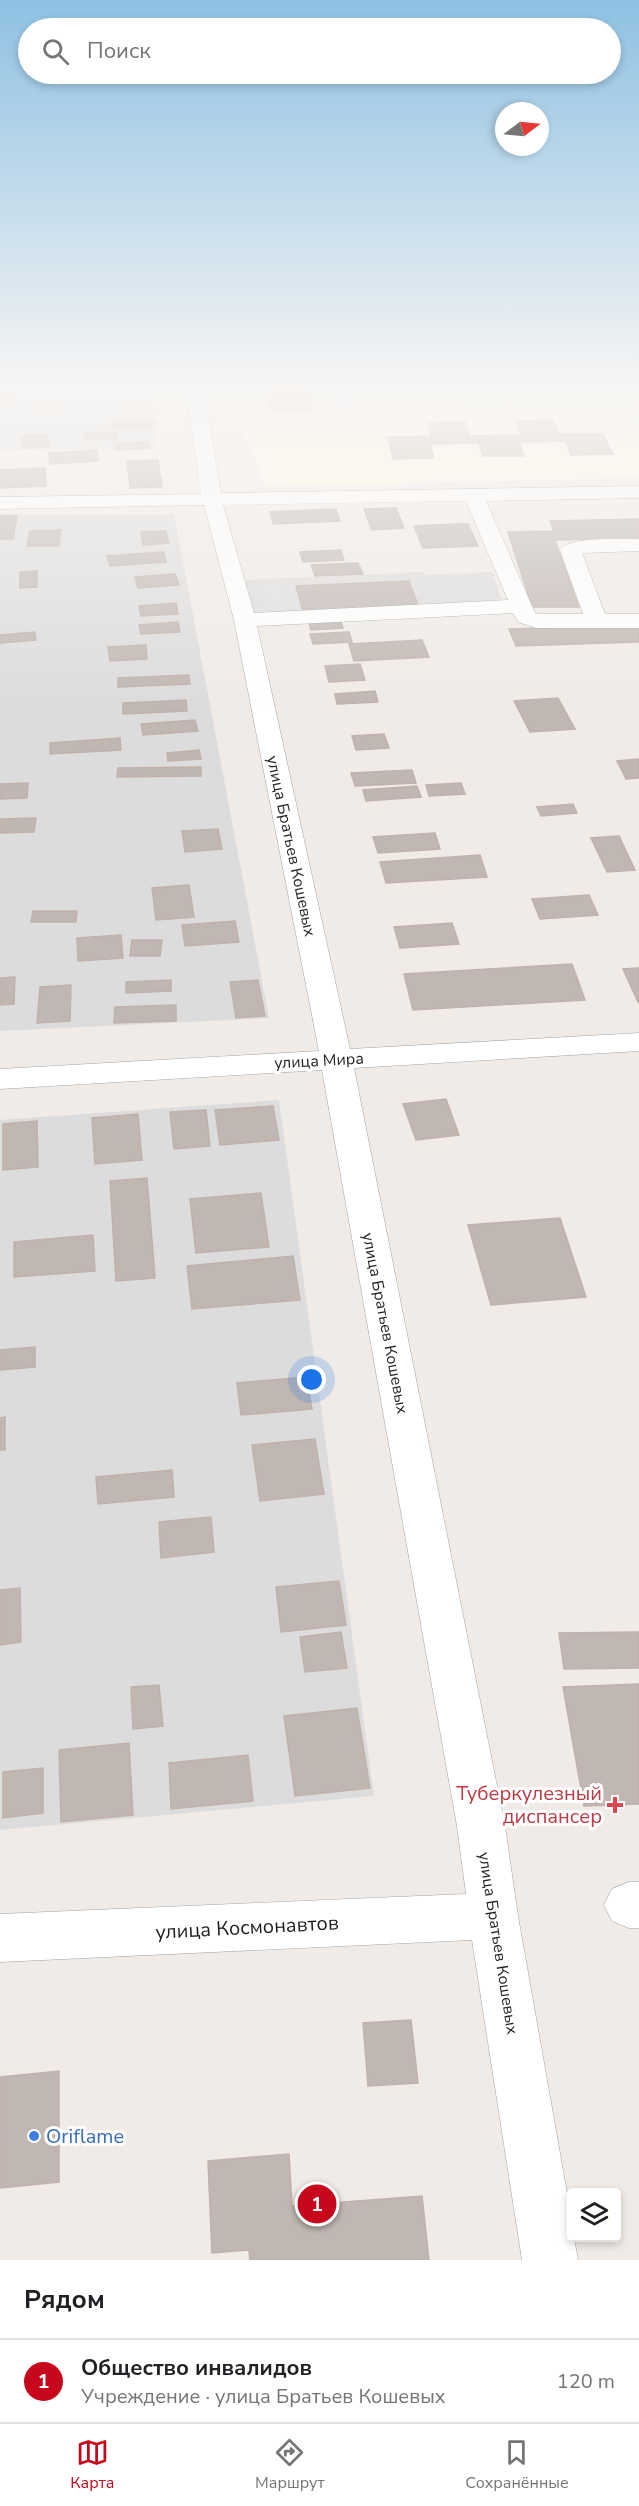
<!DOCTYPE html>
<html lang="ru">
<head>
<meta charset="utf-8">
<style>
	:root { --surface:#fff; --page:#f6f6f6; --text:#202124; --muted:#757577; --line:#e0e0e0; --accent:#c7071b }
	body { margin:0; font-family:"Nunito Sans",sans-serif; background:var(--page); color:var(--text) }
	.controls { position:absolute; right:18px; bottom:18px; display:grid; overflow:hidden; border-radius:6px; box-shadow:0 3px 9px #0003 }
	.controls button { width:54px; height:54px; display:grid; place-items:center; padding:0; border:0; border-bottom:2px solid var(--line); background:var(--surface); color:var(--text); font:30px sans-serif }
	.compass { position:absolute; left:495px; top:102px; width:54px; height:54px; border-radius:50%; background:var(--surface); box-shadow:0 3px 9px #0003; rotate:74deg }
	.you { position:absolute; left:312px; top:1380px; width:21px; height:21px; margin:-15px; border:4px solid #fff; border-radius:50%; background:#1a73e8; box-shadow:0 0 0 9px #1a73e833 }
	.badge { display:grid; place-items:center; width:39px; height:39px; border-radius:50%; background:var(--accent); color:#fff; font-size:20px; font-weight:700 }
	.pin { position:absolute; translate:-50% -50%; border:3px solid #fff; box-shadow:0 2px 6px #0006 }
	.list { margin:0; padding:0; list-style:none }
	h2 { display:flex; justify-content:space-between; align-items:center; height:78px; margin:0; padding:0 24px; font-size:26px }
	h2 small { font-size:20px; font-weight:400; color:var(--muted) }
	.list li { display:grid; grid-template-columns:39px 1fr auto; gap:18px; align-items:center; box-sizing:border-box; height:84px; padding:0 24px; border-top:2px solid var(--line) }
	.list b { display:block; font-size:22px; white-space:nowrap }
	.list p { margin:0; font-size:20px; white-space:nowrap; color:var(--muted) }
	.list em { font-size:20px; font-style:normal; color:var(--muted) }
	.icon { flex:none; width:33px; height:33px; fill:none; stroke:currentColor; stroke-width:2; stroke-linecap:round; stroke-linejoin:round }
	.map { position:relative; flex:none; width:639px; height:2260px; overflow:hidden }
	.search { position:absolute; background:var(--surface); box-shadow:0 3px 9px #0003; left:18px; right:18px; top:18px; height:66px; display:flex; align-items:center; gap:15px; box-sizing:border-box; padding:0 21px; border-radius:33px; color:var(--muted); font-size:22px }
	.sheet { height:162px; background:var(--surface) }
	nav { display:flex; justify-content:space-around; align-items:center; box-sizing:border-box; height:84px; border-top:2px solid var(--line); background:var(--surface); font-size:16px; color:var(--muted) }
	nav a { display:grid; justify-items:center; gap:3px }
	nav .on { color:var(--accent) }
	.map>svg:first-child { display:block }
</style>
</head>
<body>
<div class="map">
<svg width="639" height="2260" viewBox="0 0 639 2260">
	<rect width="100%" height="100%" fill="#f0ebe6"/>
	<g fill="#dddcdc">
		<path d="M 0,391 L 157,391 L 155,448 L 0,450 Z"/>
		<path d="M 0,514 L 174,514 L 269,1018 L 0,1031 Z"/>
		<path d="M 423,572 L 425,575 L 493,572 L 504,608 L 255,621 L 244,580 Z"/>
		<path d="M 279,1100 L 374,1796 L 0,1830 L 0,1120 Z"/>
	</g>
	<path fill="#fefbe1" d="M 599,391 L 639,391 L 639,478 L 265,486 L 239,420 Z"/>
	<path fill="#dfdfdf" d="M 264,584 L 284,584 L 291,611 L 271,612 Z"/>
	<g fill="#c0b7b2" stroke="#c1b1a9" stroke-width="1.5">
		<path d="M 267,391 L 308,391 L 313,410 L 272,411 Z"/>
		<path d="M 16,392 L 15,402 L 0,403 L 0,393 Z"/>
		<path d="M 53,400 L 64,400 L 63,410 L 52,410 Z"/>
		<path d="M 35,401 L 47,401 L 45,411 L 32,411 Z"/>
		<path d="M 149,401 L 149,410 L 123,410 L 124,402 Z"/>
		<path d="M 155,420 L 155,427 L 112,428 L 112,421 Z"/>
		<path d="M 553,420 L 559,434 L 603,434 L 613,454 L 571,455 L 566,441 L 519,442 L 524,456 L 483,456 L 479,443 L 430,444 L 434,458 L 393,459 L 388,437 L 431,436 L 428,423 L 465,422 L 469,436 L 521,435 L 516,421 Z"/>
		<path d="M 117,432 L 117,439 L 85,440 L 85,433 Z"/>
		<path d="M 47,434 L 49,447 L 22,448 L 22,436 Z"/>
		<path d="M 150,442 L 150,448 L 116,450 L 116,443 Z"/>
		<path d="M 97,450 L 98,461 L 50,464 L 49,453 Z"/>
		<path d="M 158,460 L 162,487 L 130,488 L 127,461 Z"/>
		<path d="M 45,468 L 46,486 L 0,488 L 0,470 Z"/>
		<path d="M 396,508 L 404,528 L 372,530 L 364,509 Z"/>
		<path d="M 336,509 L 340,521 L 273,524 L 270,512 Z"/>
		<path d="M 0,516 L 17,516 L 13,539 L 0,539 Z"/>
		<path d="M 639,519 L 639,538 L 555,540 L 579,607 L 532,607 L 508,532 L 554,531 L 550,521 Z"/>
		<path d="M 456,524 L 468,524 L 478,546 L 423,548 L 414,526 Z"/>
		<path d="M 61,530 L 59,546 L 27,546 L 30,531 Z"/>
		<path d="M 166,531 L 169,543 L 143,545 L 141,532 Z"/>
		<path d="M 341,550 L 344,560 L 303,562 L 300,552 Z"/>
		<path d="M 164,552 L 166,562 L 110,566 L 107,556 Z"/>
		<path d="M 358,563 L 363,574 L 315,576 L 311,565 Z"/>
		<path d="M 37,571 L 37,587 L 20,588 L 20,572 Z"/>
		<path d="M 175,574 L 179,585 L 138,588 L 135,577 Z"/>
		<path d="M 409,581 L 418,605 L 303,611 L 296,586 Z"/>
		<path d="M 176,603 L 178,614 L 141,616 L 139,606 Z"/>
		<path d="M 340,619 L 343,628 L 311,630 L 308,620 Z"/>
		<path d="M 178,622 L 180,632 L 141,634 L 139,625 Z"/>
		<path d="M 639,625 L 639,642 L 516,646 L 509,629 Z"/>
		<path d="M 35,632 L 36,640 L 0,643 L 0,635 Z"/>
		<path d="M 349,632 L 352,642 L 313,644 L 310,634 Z"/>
		<path d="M 422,640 L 429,657 L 354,661 L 349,644 Z"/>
		<path d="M 146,645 L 147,659 L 110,661 L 108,647 Z"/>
		<path d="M 360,664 L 365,680 L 329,682 L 325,666 Z"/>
		<path d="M 189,675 L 190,684 L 118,687 L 118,678 Z"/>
		<path d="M 375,691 L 378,702 L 337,704 L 335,694 Z"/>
		<path d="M 558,698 L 575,729 L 530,732 L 514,701 Z"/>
		<path d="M 186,700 L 187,711 L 123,714 L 123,703 Z"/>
		<path d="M 195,720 L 198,731 L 143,735 L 141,724 Z"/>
		<path d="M 384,734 L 389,748 L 356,750 L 352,736 Z"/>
		<path d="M 120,738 L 121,750 L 50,754 L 50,743 Z"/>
		<path d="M 199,750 L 201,759 L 168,761 L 167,753 Z"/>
		<path d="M 639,759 L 639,778 L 626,779 L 617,761 Z"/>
		<path d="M 201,767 L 201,776 L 117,777 L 118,768 Z"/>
		<path d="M 412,770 L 416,783 L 355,786 L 351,773 Z"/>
		<path d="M 28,783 L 27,798 L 0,799 L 0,784 Z"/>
		<path d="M 461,783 L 465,794 L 429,796 L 426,785 Z"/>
		<path d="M 417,786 L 421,797 L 366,801 L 363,790 Z"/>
		<path d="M 573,804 L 577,813 L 541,816 L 537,807 Z"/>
		<path d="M 36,818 L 34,832 L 0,833 L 0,819 Z"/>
		<path d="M 218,829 L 222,849 L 185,852 L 182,831 Z"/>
		<path d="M 435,833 L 440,849 L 378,853 L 373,837 Z"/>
		<path d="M 619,836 L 635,870 L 607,872 L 591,838 Z"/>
		<path d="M 480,855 L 487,877 L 386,883 L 380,862 Z"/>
		<path d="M 189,885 L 194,917 L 156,920 L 152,888 Z"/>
		<path d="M 589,895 L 598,915 L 540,919 L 532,899 Z"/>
		<path d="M 33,911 L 77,911 L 76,922 L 31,922 Z"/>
		<path d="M 235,921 L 239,942 L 185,946 L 182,925 Z"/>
		<path d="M 452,923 L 459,944 L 400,948 L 394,927 Z"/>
		<path d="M 121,935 L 123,958 L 78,961 L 77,938 Z"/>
		<path d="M 132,940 L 162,940 L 160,956 L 130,956 Z"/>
		<path d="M 572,964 L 585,1000 L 413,1010 L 404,974 Z"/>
		<path d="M 639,968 L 639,1001 L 638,1002 L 623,969 Z"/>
		<path d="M 15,977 L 14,1004 L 0,1005 L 0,978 Z"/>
		<path d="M 171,980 L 171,991 L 126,993 L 126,982 Z"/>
		<path d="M 258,980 L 265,1016 L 236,1018 L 230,982 Z"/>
		<path d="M 71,985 L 70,1021 L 37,1023 L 40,987 Z"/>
		<path d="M 176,1005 L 176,1021 L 114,1023 L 115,1007 Z"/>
		<path d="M 446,1099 L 459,1135 L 416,1140 L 403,1104 Z"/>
		<path d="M 273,1106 L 279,1140 L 220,1145 L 215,1110 Z"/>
		<path d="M 206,1110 L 210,1146 L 174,1149 L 170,1112 Z"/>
		<path d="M 138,1114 L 142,1160 L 95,1164 L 92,1118 Z"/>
		<path d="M 37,1121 L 38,1167 L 3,1170 L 3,1124 Z"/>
		<path d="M 147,1178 L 155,1278 L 116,1281 L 110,1181 Z"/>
		<path d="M 261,1193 L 269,1247 L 196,1253 L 190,1199 Z"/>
		<path d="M 560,1218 L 586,1297 L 491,1305 L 468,1225 Z"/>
		<path d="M 93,1235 L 95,1271 L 14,1277 L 14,1242 Z"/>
		<path d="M 293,1256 L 300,1300 L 192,1309 L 187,1266 Z"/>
		<path d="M 35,1347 L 35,1367 L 0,1370 L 0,1350 Z"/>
		<path d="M 306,1377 L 312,1409 L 241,1415 L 237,1383 Z"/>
		<path d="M 5,1417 L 5,1450 L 0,1450 L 0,1418 Z"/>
		<path d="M 315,1439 L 324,1494 L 260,1501 L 252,1445 Z"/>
		<path d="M 172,1470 L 174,1497 L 98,1504 L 96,1477 Z"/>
		<path d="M 211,1517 L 214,1552 L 161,1558 L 159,1522 Z"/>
		<path d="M 339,1581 L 346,1625 L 281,1632 L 276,1587 Z"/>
		<path d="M 20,1588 L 21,1642 L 0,1645 L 0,1590 Z"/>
		<path d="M 341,1632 L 347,1668 L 305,1672 L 300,1637 Z"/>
		<path d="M 639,1632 L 639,1668 L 564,1669 L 559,1633 Z"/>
		<path d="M 639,1684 L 639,1804 L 584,1806 L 563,1687 Z"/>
		<path d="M 159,1685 L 163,1726 L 133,1729 L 131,1687 Z"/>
		<path d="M 357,1708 L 370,1788 L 295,1796 L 284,1716 Z"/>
		<path d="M 129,1743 L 133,1815 L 61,1822 L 59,1750 Z"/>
		<path d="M 248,1755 L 253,1801 L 171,1809 L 169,1763 Z"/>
		<path d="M 43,1768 L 43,1813 L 3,1818 L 3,1772 Z"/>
		<path d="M 411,2020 L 418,2083 L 368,2086 L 363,2023 Z"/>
		<path d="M 59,2071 L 59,2182 L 0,2188 L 0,2077 Z"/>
		<path d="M 289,2154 L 292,2206 L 422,2196 L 429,2260 L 250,2260 L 249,2250 L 212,2253 L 208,2161 Z"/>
	</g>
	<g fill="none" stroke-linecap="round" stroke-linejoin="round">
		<defs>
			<g id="minor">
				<path d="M 186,391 L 204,391 L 221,493 L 639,486 L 639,498 L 486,501 L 535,613 L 539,614 L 583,614 L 560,550 C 569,536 621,539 639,539 L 639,551 L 582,553 L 605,614 L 639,614 L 639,628 L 536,628 L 518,622 L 513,613 L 257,626 L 350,1049 L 639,1033 L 639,1051 L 354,1068 L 505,1826 L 518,1916 L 572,2221 L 572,2238 L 574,2238 L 578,2260 L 522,2260 L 472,1940 L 0,1962 L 0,1914 L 466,1894 L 457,1826 L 322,1070 L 0,1089 L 0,1069 L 319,1051 L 234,620 L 204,505 L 0,509 L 0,497 L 201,494 ZM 466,501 L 508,600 L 254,613 L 223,505 Z"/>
				<path d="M 330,391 L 348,391 L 356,405 L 353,409 L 341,409 Z"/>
				<path d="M 629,1882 L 639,1882 L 639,1928 L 629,1928 L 612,1921 L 604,1905 L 612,1889 Z"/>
			</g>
		</defs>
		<use href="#minor" stroke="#a3a3a3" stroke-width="1"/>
		<use href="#minor" fill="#fff" fill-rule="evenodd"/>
	</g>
	<linearGradient id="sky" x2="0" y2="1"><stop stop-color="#8ec1e3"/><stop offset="0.55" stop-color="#f8f6f4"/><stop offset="1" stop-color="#f8f6f4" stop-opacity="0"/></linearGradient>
	<rect width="639" height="707" fill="url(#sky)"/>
	<path fill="#e0444e" stroke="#fff" stroke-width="2" d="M612 1796h6v6h6v6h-6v6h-6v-6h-6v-6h6z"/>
	<circle fill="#3f7fe0" stroke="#fff" stroke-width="2" cx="34" cy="2136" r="6"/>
	<g text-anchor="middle" stroke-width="6" stroke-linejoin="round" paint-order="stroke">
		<g font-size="16" fill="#1f1f1f" stroke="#fff">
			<text transform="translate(292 846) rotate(78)" y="6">улица Братьев Кошевых</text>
			<text transform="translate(319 1060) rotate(-3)" y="6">улица Мира</text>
			<text transform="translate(386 1323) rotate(79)" y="6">улица Братьев Кошевых</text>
			<text transform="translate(499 1943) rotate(81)" y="6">улица Братьев Кошевых</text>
		</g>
		<g font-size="20" fill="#be3a42" stroke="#fff" text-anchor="end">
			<text x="602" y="1800">Туберкулезный<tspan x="602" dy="23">диспансер</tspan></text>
		</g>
		<g font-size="20" fill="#1f1f1f" stroke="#fff">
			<text transform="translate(247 1927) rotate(-3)" y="7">улица Космонавтов</text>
		</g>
		<g font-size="20" fill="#366cbe" stroke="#fff" text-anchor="start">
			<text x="46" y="2143">Oriflame</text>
		</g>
	</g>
</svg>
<div class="controls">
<button><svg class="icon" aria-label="layers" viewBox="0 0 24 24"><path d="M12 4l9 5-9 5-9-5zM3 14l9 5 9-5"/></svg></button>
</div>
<svg class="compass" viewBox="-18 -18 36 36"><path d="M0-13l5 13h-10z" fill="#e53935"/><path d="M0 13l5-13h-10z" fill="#757577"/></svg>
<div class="you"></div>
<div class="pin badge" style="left:317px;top:2204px">1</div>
<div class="search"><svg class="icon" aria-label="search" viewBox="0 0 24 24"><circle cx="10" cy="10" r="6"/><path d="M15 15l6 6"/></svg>Поиск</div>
</div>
<section class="sheet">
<h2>Рядом<small></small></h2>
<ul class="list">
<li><span class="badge">1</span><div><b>Общество инвалидов</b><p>Учреждение · улица Братьев Кошевых</p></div><em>120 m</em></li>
</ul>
</section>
<nav>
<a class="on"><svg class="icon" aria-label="map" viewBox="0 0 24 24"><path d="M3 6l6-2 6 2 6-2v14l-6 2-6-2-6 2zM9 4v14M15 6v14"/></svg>Карта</a>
<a><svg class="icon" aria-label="directions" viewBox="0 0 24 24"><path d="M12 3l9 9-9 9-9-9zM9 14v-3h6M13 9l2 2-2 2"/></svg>Маршрут</a>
<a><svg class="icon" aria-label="saved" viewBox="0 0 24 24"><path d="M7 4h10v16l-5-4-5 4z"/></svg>Сохранённые</a>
</nav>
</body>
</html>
